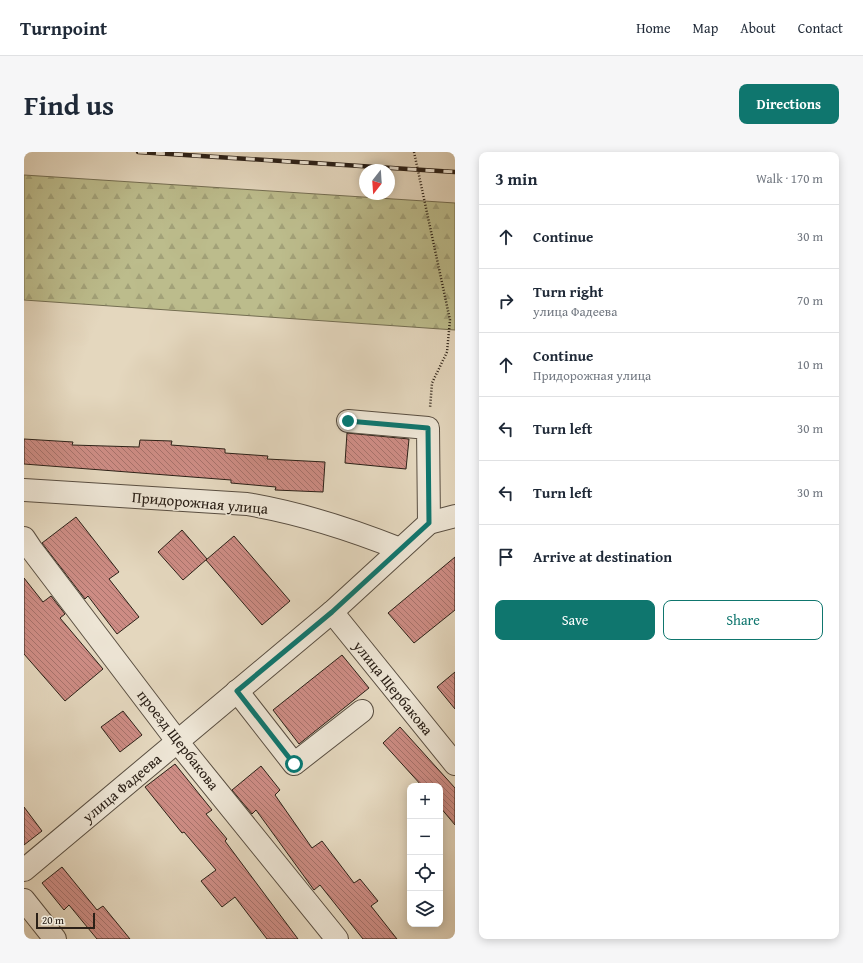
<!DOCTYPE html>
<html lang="en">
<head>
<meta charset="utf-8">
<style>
	:root { --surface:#fff; --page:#f6f6f7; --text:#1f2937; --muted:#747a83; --line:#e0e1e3; --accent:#0f766e }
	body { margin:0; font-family:"Gentium Book Plus",serif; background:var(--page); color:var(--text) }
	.controls { position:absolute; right:12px; bottom:12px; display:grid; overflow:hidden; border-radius:8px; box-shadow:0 2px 10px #0003 }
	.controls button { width:36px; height:36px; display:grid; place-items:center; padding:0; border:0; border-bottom:1px solid var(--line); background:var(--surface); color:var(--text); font:20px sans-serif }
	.compass { position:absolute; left:335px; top:12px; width:36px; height:36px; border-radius:50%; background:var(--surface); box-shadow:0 2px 10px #0003; rotate:197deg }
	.scale { position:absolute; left:12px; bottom:10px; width:59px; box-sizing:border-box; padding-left:4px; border:2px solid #2b2017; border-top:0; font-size:11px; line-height:14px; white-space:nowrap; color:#2b2017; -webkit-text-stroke:3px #ede5d5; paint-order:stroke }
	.stop { position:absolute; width:12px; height:12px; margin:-9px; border:3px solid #0f766e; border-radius:50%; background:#fff }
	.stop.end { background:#0f766e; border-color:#fff; box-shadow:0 1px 4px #0008 }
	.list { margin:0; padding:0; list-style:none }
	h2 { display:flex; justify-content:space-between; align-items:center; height:52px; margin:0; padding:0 16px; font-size:17px }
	h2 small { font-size:13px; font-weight:400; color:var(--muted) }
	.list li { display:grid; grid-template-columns:26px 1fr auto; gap:12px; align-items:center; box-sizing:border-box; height:64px; padding:0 16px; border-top:1px solid var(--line) }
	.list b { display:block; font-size:15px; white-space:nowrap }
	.list p { margin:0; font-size:13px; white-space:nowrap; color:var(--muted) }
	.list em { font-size:13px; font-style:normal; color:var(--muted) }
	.actions { display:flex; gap:8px; padding:12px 16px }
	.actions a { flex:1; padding:9px 0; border:1px solid var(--accent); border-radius:8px; text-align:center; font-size:14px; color:var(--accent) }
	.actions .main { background:var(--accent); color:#fff }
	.icon { flex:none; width:22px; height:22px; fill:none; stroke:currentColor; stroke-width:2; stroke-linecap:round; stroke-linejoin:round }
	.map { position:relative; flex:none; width:431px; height:787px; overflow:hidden; border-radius:8px }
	header { display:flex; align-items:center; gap:24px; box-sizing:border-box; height:56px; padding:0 20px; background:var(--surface); border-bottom:1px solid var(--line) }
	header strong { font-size:19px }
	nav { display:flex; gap:22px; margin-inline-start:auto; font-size:14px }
	.intro { display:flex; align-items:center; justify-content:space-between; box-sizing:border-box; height:96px; padding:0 24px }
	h1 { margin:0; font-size:28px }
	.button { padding:10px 18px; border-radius:8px; background:var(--accent); color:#fff; font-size:14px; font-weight:700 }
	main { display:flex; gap:24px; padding:0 24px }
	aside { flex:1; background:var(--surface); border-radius:8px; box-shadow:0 2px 10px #0003 }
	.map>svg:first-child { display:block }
</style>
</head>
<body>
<header>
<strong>Turnpoint</strong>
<nav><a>Home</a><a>Map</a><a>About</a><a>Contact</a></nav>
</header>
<div class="intro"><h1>Find us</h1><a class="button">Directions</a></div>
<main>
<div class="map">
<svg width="431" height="787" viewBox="0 0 431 787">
	<defs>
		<pattern id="forest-firs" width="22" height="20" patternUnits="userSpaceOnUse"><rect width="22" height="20" fill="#bcbc8c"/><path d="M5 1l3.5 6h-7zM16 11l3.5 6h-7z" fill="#a2a178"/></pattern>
		<pattern id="building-back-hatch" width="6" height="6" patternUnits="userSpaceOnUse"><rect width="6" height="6" fill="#cd8c84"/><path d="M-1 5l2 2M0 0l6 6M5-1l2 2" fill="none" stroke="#a7726b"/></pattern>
	</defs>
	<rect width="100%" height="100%" fill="#e4d7be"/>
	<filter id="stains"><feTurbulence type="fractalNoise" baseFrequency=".005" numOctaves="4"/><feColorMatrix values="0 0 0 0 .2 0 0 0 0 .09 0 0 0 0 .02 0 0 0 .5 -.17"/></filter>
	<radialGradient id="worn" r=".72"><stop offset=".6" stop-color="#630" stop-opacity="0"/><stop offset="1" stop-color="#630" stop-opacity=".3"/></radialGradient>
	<path fill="url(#forest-firs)" stroke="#746e52" d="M 0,23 L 431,51 L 431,178 L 0,148 Z"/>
	<g fill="url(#building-back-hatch)" stroke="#2b2017">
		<path d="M 323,281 L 385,287 L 382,317 L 321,311 Z"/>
		<path d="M 0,287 L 49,290 L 48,293 L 115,295 L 116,288 L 148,289 L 147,293 L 201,297 L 201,301 L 244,304 L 243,307 L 301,310 L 299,340 L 251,338 L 252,335 L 207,331 L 207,328 L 0,312 Z"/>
		<path d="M 52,365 L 95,420 L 85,427 L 115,465 L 93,482 L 64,444 L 61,447 L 18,391 Z"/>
		<path d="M 158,378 L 183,407 L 159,428 L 134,400 Z"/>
		<path d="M 210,384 L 266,449 L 238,473 L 182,408 Z"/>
		<path d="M 431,405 L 431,458 L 390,491 L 364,461 Z"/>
		<path d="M 0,426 L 19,450 L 27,444 L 41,462 L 36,466 L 79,517 L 41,549 L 0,502 Z"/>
		<path d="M 318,503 L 345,536 L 275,592 L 249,558 Z"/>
		<path d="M 431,520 L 431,557 L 413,535 Z"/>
		<path d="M 99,559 L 118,583 L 96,600 L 77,575 Z"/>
		<path d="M 376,575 L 431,636 L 431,673 L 416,655 L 416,634 L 398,634 L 359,591 Z"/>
		<path d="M 151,612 L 188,658 L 182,662 L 203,687 L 201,689 L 274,787 L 243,787 L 211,745 L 198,755 L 177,729 L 192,718 L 160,680 L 158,681 L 121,635 Z"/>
		<path d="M 237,614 L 256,638 L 251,643 L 288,696 L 298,689 L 330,731 L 336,727 L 354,749 L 347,754 L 373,787 L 339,787 L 296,733 L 290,738 L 232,658 L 228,662 L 208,638 Z"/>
		<path d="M 0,655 L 18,679 L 0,693 Z"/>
		<path d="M 38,715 L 73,758 L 79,754 L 106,787 L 73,787 L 45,753 L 40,758 L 18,731 Z"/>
	</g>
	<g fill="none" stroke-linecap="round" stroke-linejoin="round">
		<defs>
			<g id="minor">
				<path d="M 324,269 L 404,276 L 405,371"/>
				<path d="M 0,338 L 223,352 C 276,361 326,377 376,397"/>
				<path d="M 0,386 L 8,398 L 160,598 L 313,787"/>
				<path d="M 308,460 L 431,612"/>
				<path d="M 213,539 L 270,612 L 338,559"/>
				<path d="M 0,718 L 308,460 L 405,371 L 431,364"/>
				<path d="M 0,748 L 31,787"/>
			</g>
		</defs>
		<use href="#minor" stroke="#594e41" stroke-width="24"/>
		<path stroke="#2b2017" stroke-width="2.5" stroke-dasharray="1 2" stroke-linecap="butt" d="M 390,0 L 426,168 L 423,200 L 408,231 L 406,256"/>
		<use href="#minor" stroke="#ede5d5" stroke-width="22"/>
		<defs>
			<path id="rail" d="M 114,0 L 431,20"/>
		</defs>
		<use href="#rail" stroke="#2b2017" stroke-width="4.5"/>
		<use href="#rail" stroke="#ede5d5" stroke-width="3" stroke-dasharray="9" stroke-linecap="butt"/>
	</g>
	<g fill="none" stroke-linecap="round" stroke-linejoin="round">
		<path stroke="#0f766e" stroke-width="5" d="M 270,612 L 213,539 L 308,460 L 405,371 L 404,276 L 324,269"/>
	</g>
	<g text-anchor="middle" stroke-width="3" stroke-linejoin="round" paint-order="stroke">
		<g font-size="15" fill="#2b2017" stroke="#ede5d5">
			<text transform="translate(176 351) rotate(5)" y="5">Придорожная улица</text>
			<text transform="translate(369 536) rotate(51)" y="5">улица Щербакова</text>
			<text transform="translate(154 588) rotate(52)" y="5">проезд Щербакова</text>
			<text transform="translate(98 636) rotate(-40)" y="5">улица Фадеева</text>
		</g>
	</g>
	<rect width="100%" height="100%" filter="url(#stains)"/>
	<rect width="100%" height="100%" fill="url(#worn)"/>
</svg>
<div class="controls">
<button>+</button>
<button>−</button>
<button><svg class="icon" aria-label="locate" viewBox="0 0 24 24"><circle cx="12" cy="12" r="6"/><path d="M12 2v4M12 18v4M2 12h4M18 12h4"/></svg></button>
<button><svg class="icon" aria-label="layers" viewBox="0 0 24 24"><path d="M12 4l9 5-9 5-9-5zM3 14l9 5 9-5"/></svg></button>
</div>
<svg class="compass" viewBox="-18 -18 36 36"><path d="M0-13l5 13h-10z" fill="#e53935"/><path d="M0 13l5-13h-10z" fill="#747a83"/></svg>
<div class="scale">20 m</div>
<div class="stop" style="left:270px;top:612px"></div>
<div class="stop end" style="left:324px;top:269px"></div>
</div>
<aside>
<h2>3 min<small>Walk · 170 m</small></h2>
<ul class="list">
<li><svg class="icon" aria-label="ahead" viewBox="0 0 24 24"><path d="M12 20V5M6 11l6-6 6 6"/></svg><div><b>Continue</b></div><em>30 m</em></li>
<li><svg class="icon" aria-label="right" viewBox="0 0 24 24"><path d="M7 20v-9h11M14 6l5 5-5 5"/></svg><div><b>Turn right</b><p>улица Фадеева</p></div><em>70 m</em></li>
<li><svg class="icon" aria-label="ahead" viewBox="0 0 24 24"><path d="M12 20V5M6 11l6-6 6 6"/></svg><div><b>Continue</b><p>Придорожная улица</p></div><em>10 m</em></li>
<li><svg class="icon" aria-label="left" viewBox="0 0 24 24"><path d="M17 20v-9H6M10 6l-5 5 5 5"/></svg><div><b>Turn left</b></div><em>30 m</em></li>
<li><svg class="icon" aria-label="left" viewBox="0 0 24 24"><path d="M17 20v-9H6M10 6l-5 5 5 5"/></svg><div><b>Turn left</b></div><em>30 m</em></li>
<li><svg class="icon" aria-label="arrive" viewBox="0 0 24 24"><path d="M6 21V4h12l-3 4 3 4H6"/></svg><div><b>Arrive at destination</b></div></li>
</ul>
<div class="actions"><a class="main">Save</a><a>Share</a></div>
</aside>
</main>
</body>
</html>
